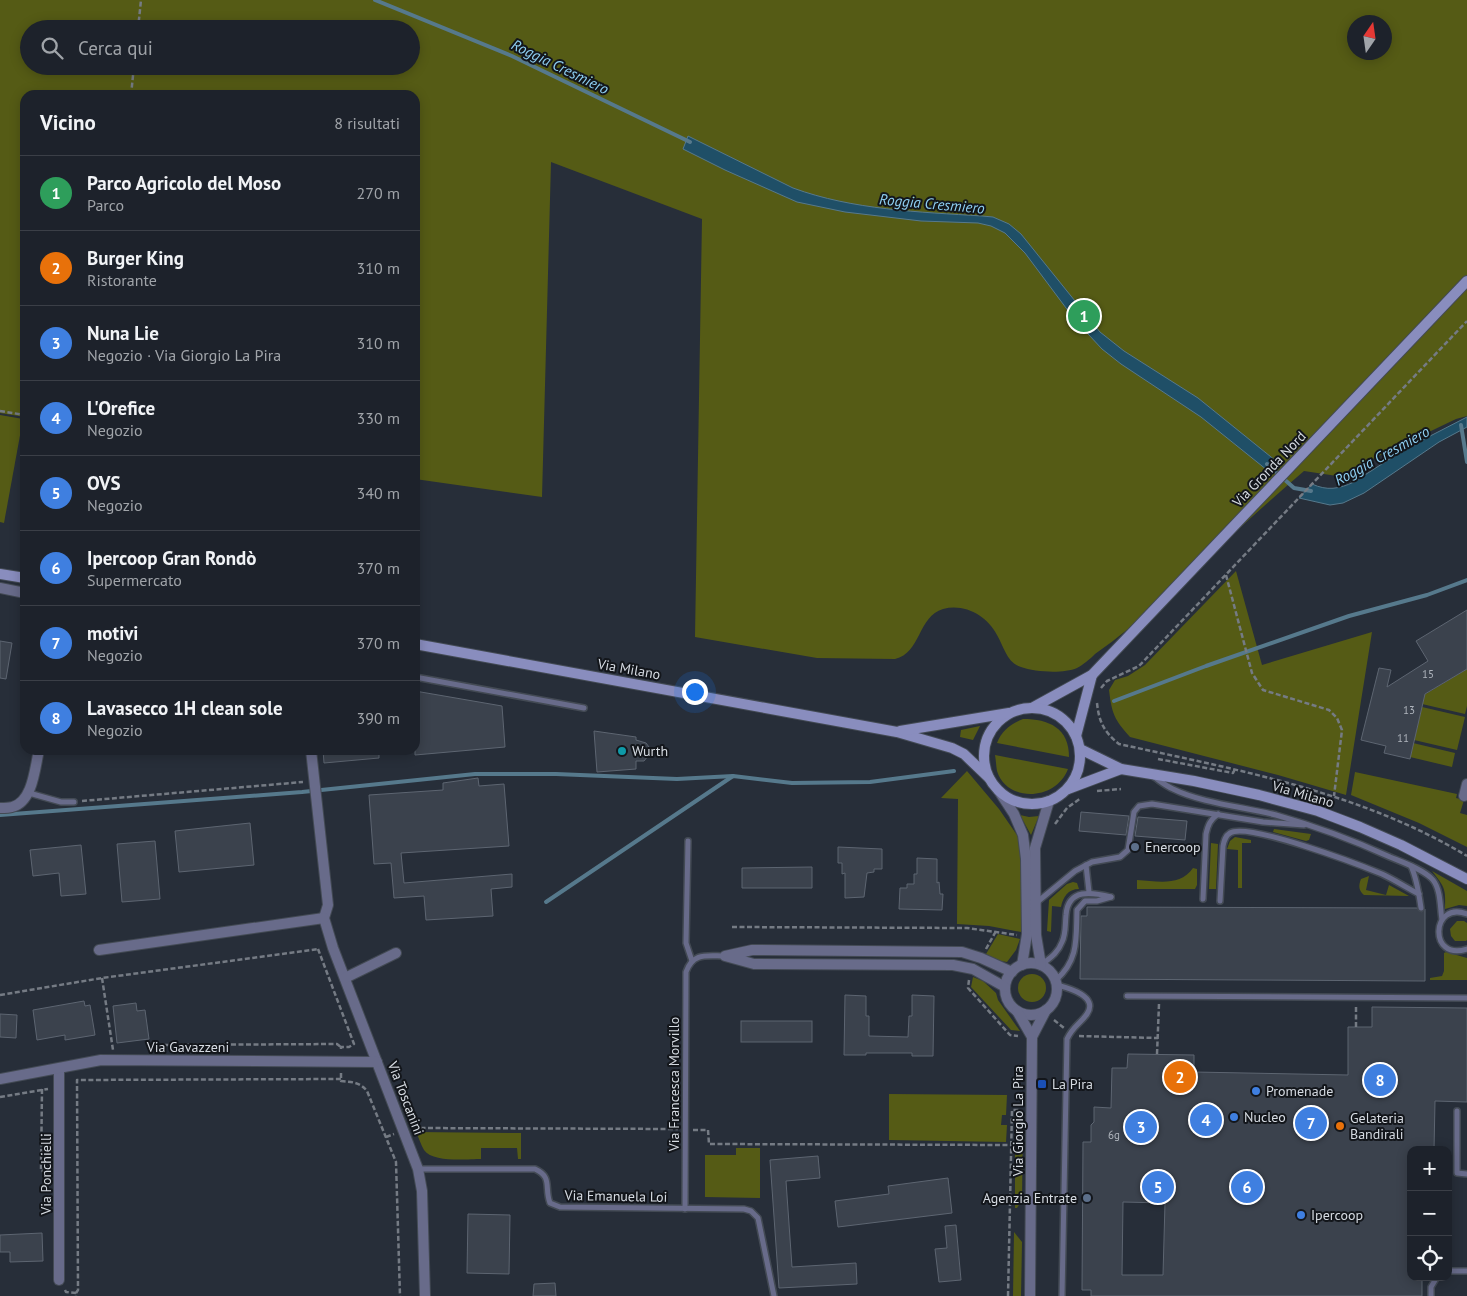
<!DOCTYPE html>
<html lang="it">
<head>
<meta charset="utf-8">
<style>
	:root { --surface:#1d222b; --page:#2a2f37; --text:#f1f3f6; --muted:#a0a4a9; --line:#3b3f47; --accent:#f0a279 }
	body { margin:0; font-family:"PT Sans",sans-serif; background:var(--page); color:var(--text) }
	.controls { position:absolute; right:15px; bottom:15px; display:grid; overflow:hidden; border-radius:10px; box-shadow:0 2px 12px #0003 }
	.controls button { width:45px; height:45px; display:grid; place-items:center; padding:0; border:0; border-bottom:1px solid var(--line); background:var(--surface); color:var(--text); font:25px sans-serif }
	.compass { position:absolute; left:1347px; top:15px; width:45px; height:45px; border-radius:50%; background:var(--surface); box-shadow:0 2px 12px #0003; rotate:13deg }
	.you { position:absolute; left:694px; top:691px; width:18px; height:18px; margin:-12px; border:4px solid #fff; border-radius:50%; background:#1a73e8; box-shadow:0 0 0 8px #1a73e833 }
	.badge { display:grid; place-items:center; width:32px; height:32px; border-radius:50%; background:var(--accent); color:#fff; font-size:16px; font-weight:700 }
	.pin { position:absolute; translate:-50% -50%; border:2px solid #fff; box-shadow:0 1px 5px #0006 }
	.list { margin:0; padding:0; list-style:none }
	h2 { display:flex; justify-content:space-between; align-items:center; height:65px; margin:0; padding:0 20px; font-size:21px }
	h2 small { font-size:16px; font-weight:400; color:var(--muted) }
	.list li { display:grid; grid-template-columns:32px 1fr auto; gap:15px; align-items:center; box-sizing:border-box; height:75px; padding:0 20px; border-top:1px solid var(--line) }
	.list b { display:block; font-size:19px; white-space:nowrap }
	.list p { margin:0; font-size:16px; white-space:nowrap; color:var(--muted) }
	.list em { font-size:16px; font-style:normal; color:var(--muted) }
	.icon { flex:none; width:28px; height:28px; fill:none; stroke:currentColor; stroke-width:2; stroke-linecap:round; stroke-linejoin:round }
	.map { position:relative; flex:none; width:1467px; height:1296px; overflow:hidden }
	.search { position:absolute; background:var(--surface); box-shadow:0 2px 12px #0003; left:20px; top:20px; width:400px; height:55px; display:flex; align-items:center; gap:12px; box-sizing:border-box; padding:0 18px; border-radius:28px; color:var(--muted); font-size:19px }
	.panel { position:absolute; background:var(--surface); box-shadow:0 2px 12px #0003; left:20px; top:90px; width:400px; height:665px; border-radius:15px }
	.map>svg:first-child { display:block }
</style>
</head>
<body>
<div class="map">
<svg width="1467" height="1296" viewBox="0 0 1467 1296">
	<rect width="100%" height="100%" fill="#272e39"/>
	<g fill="#555b15" fill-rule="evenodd">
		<path d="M 0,0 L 1467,0 L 1467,416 L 1456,419 L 1337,476 L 1304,471 C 1255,513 1207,558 1160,601 C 1139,620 1118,638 1095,654 C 1090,659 1083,665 1077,668 C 1063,674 1035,672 1021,667 C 1007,663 1004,647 997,635 C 987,616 965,603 943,609 C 918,616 921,653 895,659 L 817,658 L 695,637 L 702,219 L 551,162 L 542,497 L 415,479 L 415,95 L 25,95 L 25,417 L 0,413 ZM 1354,22 L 1384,22 L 1384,52 L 1354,52 ZM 29,29 L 411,29 L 411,66 L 29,66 Z"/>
		<path d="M 0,415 L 23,419 L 4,523 L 0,522 Z"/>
		<path d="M 1236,571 L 1262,665 L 1372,632 L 1346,795 L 1278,775 L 1130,737 C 1114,719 1112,714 1109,690 L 1115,680 L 1128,676 L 1145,665 Z"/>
		<path d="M 1467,669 L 1467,706 L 1465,714 L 1422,704 L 1419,698 Z"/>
		<path d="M 1422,707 L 1465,717 L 1457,750 L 1414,740 Z"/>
		<path d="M 1023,719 C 1049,719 1069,728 1069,757 L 997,743 C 1002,730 1011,724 1023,719 Z"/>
		<path d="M 980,726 L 973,740 L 960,737 L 961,730 Z"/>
		<path d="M 1413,743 L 1455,753 L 1452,767 L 1410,757 Z"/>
		<path d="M 995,755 L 1068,769 C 1056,801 1007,803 997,771 C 996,766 996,760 995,755 Z"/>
		<path d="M 967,771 L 999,809 L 1019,838 L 1021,852 L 1021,932 L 989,926 L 957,924 L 958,799 L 941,798 Z"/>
		<path d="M 1355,772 L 1457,794 L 1456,798 L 1464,800 L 1460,813 L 1467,815 L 1467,847 L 1419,823 L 1351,795 Z"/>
		<path d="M 1020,815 L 1029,817 L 1039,816 L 1031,835 Z"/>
		<path d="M 1274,829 L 1311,834 L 1309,840 L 1306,841 L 1273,832 Z"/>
		<path d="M 1235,837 L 1251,840 L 1251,843 L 1242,843 L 1242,888 L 1238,888 L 1238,850 L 1227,849 L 1230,841 Z"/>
		<path d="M 1211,843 L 1218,844 L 1216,889 L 1209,889 Z"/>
		<path d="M 1193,868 L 1197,869 L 1197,885 L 1195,889 L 1137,889 L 1137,880 C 1157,881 1180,887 1193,868 Z"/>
		<path d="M 1432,871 L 1467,891 L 1467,906 L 1459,905 L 1445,909 C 1446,887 1444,887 1432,871 Z"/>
		<path d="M 1369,876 L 1366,890 L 1386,895 L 1389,885 L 1409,896 L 1364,895 C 1359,891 1358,886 1361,879 Z"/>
		<path d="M 1073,882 L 1077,883 L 1079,889 C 1068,889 1063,897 1061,907 L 1052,906 L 1051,932 L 1047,931 L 1049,900 L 1067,884 Z"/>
		<path d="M 1457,921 L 1464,921 L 1467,923 L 1467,940 L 1466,941 L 1455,941 L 1451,936 L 1450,929 Z"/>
		<path d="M 998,934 L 1020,939 L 1016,950 L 1007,962 L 995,960 L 986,954 Z"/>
		<path d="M 1446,952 L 1467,958 L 1467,980 L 1430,980 L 1430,978 L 1442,976 L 1444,971 L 1444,953 Z"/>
		<circle cx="1032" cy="988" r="14"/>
		<path d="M 973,977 L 983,981 L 996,993 L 998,1000 L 1020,1031 L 1011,1030 L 971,987 Z"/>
		<path d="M 889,1094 L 1007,1095 L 1006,1115 L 1002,1115 L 1001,1125 L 1007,1125 L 1006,1142 L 889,1140 Z"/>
		<path d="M 1015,1114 L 1023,1115 L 1022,1200 L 1017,1208 L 1015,1208 Z"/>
		<path d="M 416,1132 L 521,1133 L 521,1159 L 518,1159 L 517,1148 L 481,1148 L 481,1159 C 467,1159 433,1163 424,1150 C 421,1145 419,1138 416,1132 Z"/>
		<path d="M 736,1148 L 760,1148 L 760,1198 L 705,1197 L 705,1155 L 736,1155 Z"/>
		<path d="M 1014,1232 L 1022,1242 L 1021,1296 L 1013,1296 Z"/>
	</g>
	<g fill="#1f4f67" stroke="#56798c">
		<path d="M 688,136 L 793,188 C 853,210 920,212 982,216 L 993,217 L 1009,224 L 1021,234 L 1100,332 L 1124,351 L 1198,398 L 1276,461 L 1267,470 L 1201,417 L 1121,364 L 1102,349 L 1075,320 L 1025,253 L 1005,233 L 991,226 L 978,223 L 921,221 L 845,212 L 797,202 L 725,170 L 683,149 Z"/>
		<path d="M 1467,417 L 1467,427 L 1439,442 L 1364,493 L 1343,503 L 1330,505 L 1299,498 L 1312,484 C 1327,491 1339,489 1354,482 L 1405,449 Z"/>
	</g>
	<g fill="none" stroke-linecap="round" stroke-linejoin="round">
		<g stroke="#56798c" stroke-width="4">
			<path d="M 375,0 L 512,56 L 690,142"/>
			<path d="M 1461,425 L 1467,462"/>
			<path d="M 1267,464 L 1294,488 L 1311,491"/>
			<path d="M 1114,701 L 1206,666 L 1349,616 L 1427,595 L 1467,580"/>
			<path d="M 0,815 L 302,792 L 475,774 L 556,774 L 677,779 L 733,776 L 792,783 L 870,782 L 954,771"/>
			<path d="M 546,902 L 733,776"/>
		</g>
	</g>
	<g fill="#3b424d" stroke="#5d6571" fill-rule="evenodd">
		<path d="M 1467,610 L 1467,669 L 1425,694 L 1410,759 L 1384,753 L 1386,746 L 1361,740 L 1379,668 L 1391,670 L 1387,687 L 1428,661 L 1416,641 Z"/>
		<path d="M 0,641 L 12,643 L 6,679 L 0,678 Z"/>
		<path d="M 415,691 L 502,706 L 505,747 L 415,755 Z"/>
		<path d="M 594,731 L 636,737 L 636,740 L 646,743 L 649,747 L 648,756 L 644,761 L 636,761 L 636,769 L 597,772 Z"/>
		<path d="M 323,750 L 379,750 L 379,758 L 324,763 Z"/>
		<path d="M 478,778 L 479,786 L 504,784 L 509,846 L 401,853 L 404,883 L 512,874 L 512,887 L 491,889 L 493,916 L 426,920 L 424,896 L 394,898 L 391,863 L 374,864 L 369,795 L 443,790 L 443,783 Z"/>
		<path d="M 1081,812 L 1129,816 L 1126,835 L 1079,831 Z"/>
		<path d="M 1138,817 L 1187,821 L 1185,840 L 1135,836 Z"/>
		<path d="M 250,823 L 254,865 L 179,872 L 175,831 Z"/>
		<path d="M 155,841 L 160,899 L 122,902 L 117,844 Z"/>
		<path d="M 81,845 L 86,894 L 61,896 L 59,873 L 33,876 L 30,850 Z"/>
		<path d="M 838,847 L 882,849 L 882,869 L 874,869 L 874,872 L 867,873 L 864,897 L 845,898 L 845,873 L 842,874 L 842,863 L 838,863 Z"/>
		<path d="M 917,858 L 937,859 L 937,883 L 939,882 L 940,894 L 943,894 L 942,910 L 899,909 L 900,888 L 907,888 L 907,884 L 914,884 L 914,874 L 917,874 Z"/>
		<path d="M 812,867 L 812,888 L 742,888 L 742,868 Z"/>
		<path d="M 1087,907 L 1417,908 L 1421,912 L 1425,909 L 1425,981 L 1080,979 L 1081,916 L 1087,916 Z"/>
		<path d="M 845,995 L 866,996 L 866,1016 L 869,1016 L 869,1036 L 908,1037 L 909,1016 L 912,1016 L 912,995 L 934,996 L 933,1056 L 912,1056 L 912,1053 L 866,1053 L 866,1055 L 844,1055 Z"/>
		<path d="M 84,1001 L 85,1006 L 90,1005 L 95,1035 L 65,1040 L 65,1035 L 37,1040 L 33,1010 Z"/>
		<path d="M 136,1003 L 137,1011 L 145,1010 L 149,1039 L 117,1043 L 113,1006 Z"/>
		<path d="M 1372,1007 L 1467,1008 L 1467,1102 L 1435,1101 L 1434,1150 L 1411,1150 L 1411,1277 L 1422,1277 L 1422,1296 L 1091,1296 L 1091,1290 L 1082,1290 L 1083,1142 L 1091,1142 L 1091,1125 L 1094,1122 L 1094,1107 L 1111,1108 L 1112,1068 L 1127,1068 L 1128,1054 L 1194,1055 L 1194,1072 L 1348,1075 L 1348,1027 L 1372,1027 ZM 1123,1202 L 1165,1203 L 1163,1275 L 1122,1275 Z"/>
		<path d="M 0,1014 L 17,1015 L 16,1038 L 0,1037 Z"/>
		<rect x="741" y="1021" width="71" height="21"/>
		<path d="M 818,1156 L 820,1178 L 786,1181 L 792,1267 L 856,1263 L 857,1284 L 779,1288 L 770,1160 Z"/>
		<path d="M 948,1178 L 952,1213 L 838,1227 L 835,1201 L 889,1194 L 888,1186 Z"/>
		<path d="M 468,1214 L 510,1215 L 509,1274 L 467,1273 Z"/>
		<path d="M 956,1225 L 961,1280 L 939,1282 L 935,1249 L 947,1248 L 945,1226 Z"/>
		<path d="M 42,1233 L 43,1261 L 10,1262 L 10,1252 L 0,1252 L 0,1235 Z"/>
		<path d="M 555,1283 L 556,1296 L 533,1296 L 534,1284 Z"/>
	</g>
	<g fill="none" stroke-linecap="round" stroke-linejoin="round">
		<defs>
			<g id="lane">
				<path d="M 415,677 L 584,708"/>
				<path d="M 1154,777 C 1160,781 1166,786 1173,789 C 1201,803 1244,807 1276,815 C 1315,826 1353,840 1390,857 C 1402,862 1425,870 1433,880 C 1441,890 1440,908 1442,920"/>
				<path d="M 29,793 L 61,802 L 74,802"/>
				<path d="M 688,841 L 686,943 L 692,961"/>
				<path d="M 1086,865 L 1089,892"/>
				<path d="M 1411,866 C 1417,879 1419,894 1421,908"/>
				<path d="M 1203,899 L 1206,834 C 1208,825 1210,820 1218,814"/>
				<path d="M 1220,901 L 1223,846 C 1224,841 1225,836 1230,833 C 1248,822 1360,865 1382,874 C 1395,880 1407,888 1419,894"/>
				<path d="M 1036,903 L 1075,871 L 1092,862 L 1120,857 L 1128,850 L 1134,812 L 1139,806 L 1152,804 L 1263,822 L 1304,825"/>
				<path d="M 1467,914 C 1431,900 1428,962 1467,949"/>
				<path d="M 1041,965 C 1050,958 1058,953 1062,942 C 1066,934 1065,925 1066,915 C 1068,888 1092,892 1111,897"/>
				<path d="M 1056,980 C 1079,960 1076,938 1077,910 L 1085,901 L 1097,901 L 1111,897"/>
				<path d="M 1057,985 C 1068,988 1099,996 1087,1014 C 1081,1023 1073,1026 1067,1039 L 1062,1296"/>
				<path d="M 1127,996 L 1467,998"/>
				<path d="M 1457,1111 L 1457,1173 L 1467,1174"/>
				<path d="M 418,1169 L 535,1169 C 553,1177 544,1188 550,1203 L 560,1207 L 744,1209 L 751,1211 L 758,1218 L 774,1296"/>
				<path d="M 685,1209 L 686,972 C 693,952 707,956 725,956"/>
				<path d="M 1448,1271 L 1467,1271"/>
				<path d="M 1431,1296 L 1431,1287 L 1437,1277"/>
			</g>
			<g id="street">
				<path d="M 0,588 L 25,593"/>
				<path d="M 311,750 L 328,905 L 324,918 L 333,948 L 418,1169 L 422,1191 L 425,1296"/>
				<path d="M 999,791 L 1014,814 L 1023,835 L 1026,859 L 1027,934 L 1022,965"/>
				<path d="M 1464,796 L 1467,784"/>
				<path d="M 0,808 C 4,808 9,808 12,807 C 33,802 35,767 39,750"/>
				<path d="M 99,950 L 324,918"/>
				<circle cx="1031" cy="989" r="26"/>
				<path d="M 1041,965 L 1036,935 L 1035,848 L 1049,801"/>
				<path d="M 345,978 L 396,953"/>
				<path d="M 1005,987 L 973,969 L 953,965 L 754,964 L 725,956 L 752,950 L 962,952 L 981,958 L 1012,972"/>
				<path d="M 1017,1011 L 1032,1037"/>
				<path d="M 59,1069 L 59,1280"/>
				<path d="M 0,1079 L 101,1060 L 377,1062"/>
				<path d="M 1030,1296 L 1032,1037 L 1046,1010"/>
			</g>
			<g id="secondary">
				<path d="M 0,574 L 25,578"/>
				<path d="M 415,644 L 897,732 L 952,748 L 964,754 L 989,778"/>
				<path d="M 1032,708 L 1092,675 L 1467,281"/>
				<circle cx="1032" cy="756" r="48"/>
				<path d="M 900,731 L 1009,713"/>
				<path d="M 1076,736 L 1092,675"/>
				<path d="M 1080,749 L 1121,769 L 1194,781 L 1259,795 L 1318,811 L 1360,827 L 1401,845 L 1467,879"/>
				<path d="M 1068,789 L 1121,769"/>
			</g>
		</defs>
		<use href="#lane" stroke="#434a54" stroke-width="8"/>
		<use href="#street" stroke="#434a54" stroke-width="12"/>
		<use href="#secondary" stroke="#434a54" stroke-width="12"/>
		<g stroke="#757b84" stroke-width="2.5" stroke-dasharray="5 2.5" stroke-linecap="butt">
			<path d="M 138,29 L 141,0"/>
			<path d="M 131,95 L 134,66"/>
			<path d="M 0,411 L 25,415"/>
			<path d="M 1226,575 L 1252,673 L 1263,690 L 1329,710 L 1337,718 L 1342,730 L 1334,796"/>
			<path d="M 1101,688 L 1107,681 L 1139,666 L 1467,321"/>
			<path d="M 1097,703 C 1099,722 1104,732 1119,744 C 1238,770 1361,792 1467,856"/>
			<path d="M 1158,759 L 1233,773 L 1235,769"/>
			<path d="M 1097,791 L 1121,789"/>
			<path d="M 82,801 L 303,782"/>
			<path d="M 1055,824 L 1067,808 L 1081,798"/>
			<path d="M 732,927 L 967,928 L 1017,935"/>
			<path d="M 318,949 L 354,1044 L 349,1047 L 341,1047 L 341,1050"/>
			<path d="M 986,949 L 996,931"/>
			<path d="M 102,978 L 113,1050"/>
			<path d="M 969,980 L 968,988 L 1010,1035 L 1018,1036"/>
			<path d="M 0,995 L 102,978 L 319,949"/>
			<path d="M 1054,1020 L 1064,1028"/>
			<path d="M 1356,1027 L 1356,1006"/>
			<path d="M 1079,1036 L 1158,1038"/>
			<path d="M 161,1050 L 161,1045 L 337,1044 L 341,1047"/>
			<path d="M 1157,1054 L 1159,1004"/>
			<path d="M 341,1073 L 341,1081 C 352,1082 360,1082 367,1091 L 396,1162 L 400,1296"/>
			<path d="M 42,1089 L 41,1171 L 48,1171"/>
			<path d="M 0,1097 L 48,1089"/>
			<path d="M 413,1128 L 678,1129"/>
			<path d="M 693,1130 L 708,1130 L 709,1144 L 1011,1145"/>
			<path d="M 386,1137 L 394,1134"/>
			<path d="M 65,1290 L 66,1292 L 76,1293 L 76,1296"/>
			<path d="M 76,1293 L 78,1290 L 77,1080 L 341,1079"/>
			<path d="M 1008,1296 L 1012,1110 L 1020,1110"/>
		</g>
		<use href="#lane" stroke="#686b8a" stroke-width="5"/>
		<use href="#street" stroke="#686b8a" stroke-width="10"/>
		<use href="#secondary" stroke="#898dbe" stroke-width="10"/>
	</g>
	<circle fill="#0f9aa8" stroke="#13161b" stroke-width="2" cx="622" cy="751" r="5"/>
	<g fill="#5c6f8a" stroke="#13161b" stroke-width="2">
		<circle cx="1135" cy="847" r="5"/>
		<circle cx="1087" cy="1198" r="5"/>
	</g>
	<rect fill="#1a4fb4" stroke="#13161b" stroke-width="2" x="1037" y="1079" width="10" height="10" rx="2.5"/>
	<g fill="#3f7fe0" stroke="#13161b" stroke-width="2">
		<circle cx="1256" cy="1091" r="5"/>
		<circle cx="1234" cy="1117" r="5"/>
		<circle cx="1301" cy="1215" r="5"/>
	</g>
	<circle fill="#e8710a" stroke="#13161b" stroke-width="2" cx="1340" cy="1126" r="5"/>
	<g text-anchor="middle" stroke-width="4" stroke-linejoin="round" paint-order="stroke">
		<g font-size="11" fill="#afb5bd">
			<text x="1428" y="678">15</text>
			<text x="1409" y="714">13</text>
			<text x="1403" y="742">11</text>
			<text x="1114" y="1139">6g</text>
		</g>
		<g font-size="14" fill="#d6dbe2" stroke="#13161b">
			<text transform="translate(1269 469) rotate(-46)" y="5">Via Gronda Nord</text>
			<text transform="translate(629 669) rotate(10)" y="5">Via Milano</text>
			<text transform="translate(1303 794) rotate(16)" y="5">Via Milano</text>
			<text x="188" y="1052">Via Gavazzeni</text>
			<text transform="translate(674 1084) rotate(-90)" y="5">Via Francesca Morvillo</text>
			<text transform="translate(406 1098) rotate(69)" y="5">Via Toscanini</text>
			<text transform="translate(1018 1121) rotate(-90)" y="5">Via Giorgio La Pira</text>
			<text transform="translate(46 1174) rotate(-90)" y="5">Via Ponchielli</text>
			<text transform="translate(616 1196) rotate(1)" y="5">Via Emanuela Loi</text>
		</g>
		<g font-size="14" fill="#d6dbe2" stroke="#13161b" text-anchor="start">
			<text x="632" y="756">Wurth</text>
			<text x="1145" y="852">Enercoop</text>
			<text x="1052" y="1089">La Pira</text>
			<text x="1266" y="1096">Promenade</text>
			<text x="1244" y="1122">Nucleo</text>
			<text x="1350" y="1123">Gelateria<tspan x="1350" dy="16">Bandirali</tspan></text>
			<text x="1077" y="1203" text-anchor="end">Agenzia Entrate</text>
			<text x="1311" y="1220">Ipercoop</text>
		</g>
		<g font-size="15" font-style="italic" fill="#8ecff2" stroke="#13161b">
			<text transform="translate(560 67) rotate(26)" y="5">Roggia Cresmiero</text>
			<text transform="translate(932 204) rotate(5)" y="5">Roggia Cresmiero</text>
			<text transform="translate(1382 456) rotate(-29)" y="5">Roggia Cresmiero</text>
		</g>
	</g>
</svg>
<div class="controls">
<button>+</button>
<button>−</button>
<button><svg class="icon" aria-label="locate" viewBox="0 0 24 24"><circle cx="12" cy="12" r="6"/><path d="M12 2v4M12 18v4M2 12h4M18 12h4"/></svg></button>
</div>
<svg class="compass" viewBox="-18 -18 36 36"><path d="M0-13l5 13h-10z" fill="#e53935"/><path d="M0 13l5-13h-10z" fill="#a0a4a9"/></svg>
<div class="you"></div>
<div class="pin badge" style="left:1084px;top:316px;background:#2e9e5b">1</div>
<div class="pin badge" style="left:1180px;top:1077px;background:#e8710a">2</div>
<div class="pin badge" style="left:1141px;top:1127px;background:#3f7fe0">3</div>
<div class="pin badge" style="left:1206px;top:1120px;background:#3f7fe0">4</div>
<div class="pin badge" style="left:1158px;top:1187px;background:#3f7fe0">5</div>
<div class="pin badge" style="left:1247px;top:1187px;background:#3f7fe0">6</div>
<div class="pin badge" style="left:1311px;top:1123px;background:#3f7fe0">7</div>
<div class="pin badge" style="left:1380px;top:1080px;background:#3f7fe0">8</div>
<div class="search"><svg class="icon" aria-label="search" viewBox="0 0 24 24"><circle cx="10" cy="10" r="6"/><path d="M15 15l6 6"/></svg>Cerca qui</div>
<section class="panel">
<h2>Vicino<small>8 risultati</small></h2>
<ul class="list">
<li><span class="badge" style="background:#2e9e5b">1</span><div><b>Parco Agricolo del Moso</b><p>Parco</p></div><em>270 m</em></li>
<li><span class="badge" style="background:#e8710a">2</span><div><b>Burger King</b><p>Ristorante</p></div><em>310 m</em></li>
<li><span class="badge" style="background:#3f7fe0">3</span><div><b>Nuna Lie</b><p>Negozio · Via Giorgio La Pira</p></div><em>310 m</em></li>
<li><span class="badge" style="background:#3f7fe0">4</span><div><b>L'Orefice</b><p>Negozio</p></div><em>330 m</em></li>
<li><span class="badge" style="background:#3f7fe0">5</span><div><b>OVS</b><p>Negozio</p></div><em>340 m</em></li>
<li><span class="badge" style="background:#3f7fe0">6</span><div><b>Ipercoop Gran Rondò</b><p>Supermercato</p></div><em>370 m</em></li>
<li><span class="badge" style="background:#3f7fe0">7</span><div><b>motivi</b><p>Negozio</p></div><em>370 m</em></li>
<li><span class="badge" style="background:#3f7fe0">8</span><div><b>Lavasecco 1H clean sole</b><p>Negozio</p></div><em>390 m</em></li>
</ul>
</section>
</div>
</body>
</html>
